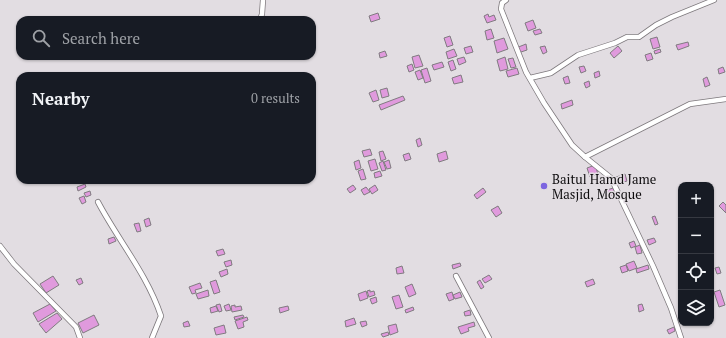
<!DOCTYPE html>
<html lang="en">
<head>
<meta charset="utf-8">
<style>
	:root { --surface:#171b24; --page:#242831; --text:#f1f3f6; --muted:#9ea1a6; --line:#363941 }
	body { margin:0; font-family:"PT Serif",serif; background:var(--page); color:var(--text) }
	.controls { position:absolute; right:12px; bottom:12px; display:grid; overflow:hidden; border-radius:8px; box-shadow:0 1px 3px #0004 }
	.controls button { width:36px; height:36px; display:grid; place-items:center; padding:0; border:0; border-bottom:1px solid var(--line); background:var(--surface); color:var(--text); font:20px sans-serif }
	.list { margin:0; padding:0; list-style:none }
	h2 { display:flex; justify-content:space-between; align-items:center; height:52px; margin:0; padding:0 16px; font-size:17px }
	h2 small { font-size:13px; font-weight:400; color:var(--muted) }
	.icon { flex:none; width:22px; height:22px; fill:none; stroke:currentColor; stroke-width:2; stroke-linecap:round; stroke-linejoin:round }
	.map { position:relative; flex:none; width:726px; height:338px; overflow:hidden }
	.search { position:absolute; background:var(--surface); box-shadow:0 1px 3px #0004; left:16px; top:16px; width:300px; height:44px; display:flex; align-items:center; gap:10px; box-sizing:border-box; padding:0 14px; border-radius:12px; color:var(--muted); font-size:15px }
	.panel { position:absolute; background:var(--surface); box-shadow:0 1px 3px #0004; left:16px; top:72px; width:300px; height:112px; border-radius:12px }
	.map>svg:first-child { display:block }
</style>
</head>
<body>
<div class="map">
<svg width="726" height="338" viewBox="0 0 726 338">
	<rect width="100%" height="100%" fill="#e2dde2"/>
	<g fill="#e09add" stroke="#807b80">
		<path d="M 378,13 L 380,19 L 371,22 L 369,16 Z"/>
		<path d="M 488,14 L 489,17 L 494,15 L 496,20 L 487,23 L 484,16 Z"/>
		<path d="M 533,20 L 536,28 L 528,31 L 525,23 Z"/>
		<path d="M 491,29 L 494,38 L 487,40 L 485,31 Z"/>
		<path d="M 540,29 L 542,33 L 535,35 L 533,31 Z"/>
		<path d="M 450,36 L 453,45 L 447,47 L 444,38 Z"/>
		<path d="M 657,37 L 660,47 L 653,49 L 650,39 Z"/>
		<path d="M 504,38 L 508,49 L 497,53 L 494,41 Z"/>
		<path d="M 688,42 L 689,46 L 678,50 L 676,45 Z"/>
		<path d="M 526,44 L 527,50 L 518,53 L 516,48 Z"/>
		<path d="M 471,46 L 473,52 L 466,54 L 464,48 Z"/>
		<path d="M 545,46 L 547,52 L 543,54 L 540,47 Z"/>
		<path d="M 618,46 L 622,51 L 614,58 L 610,53 Z"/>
		<path d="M 454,49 L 457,56 L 448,59 L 446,52 Z"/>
		<path d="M 660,49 L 661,52 L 655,54 L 654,51 Z"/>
		<path d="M 385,51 L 387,56 L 380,58 L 379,53 Z"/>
		<path d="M 651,53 L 653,59 L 647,61 L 645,55 Z"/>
		<path d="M 419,55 L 423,66 L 415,68 L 412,57 Z"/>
		<path d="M 464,57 L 466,62 L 459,65 L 457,59 Z"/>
		<path d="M 505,57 L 508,69 L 500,71 L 497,60 Z"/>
		<path d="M 513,58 L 516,67 L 511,68 L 508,59 Z"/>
		<path d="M 453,60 L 456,69 L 451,71 L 448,62 Z"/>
		<path d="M 442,62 L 444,67 L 434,70 L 432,65 Z"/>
		<path d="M 412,64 L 414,70 L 409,72 L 407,66 Z"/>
		<path d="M 584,66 L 586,71 L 581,73 L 579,67 Z"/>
		<path d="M 723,67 L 725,72 L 719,74 L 718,69 Z"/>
		<path d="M 427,68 L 431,81 L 425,83 L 421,70 Z"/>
		<path d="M 517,68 L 519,74 L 508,77 L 506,71 Z"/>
		<path d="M 420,70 L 423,78 L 418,80 L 415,72 Z"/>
		<path d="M 599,71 L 600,76 L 595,78 L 594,73 Z"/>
		<path d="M 461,75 L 463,82 L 454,84 L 452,78 Z"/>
		<path d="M 568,76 L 570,83 L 565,84 L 563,78 Z"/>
		<path d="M 707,77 L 710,85 L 705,87 L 703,79 Z"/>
		<path d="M 589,81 L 590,86 L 586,88 L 584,83 Z"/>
		<path d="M 387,88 L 389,96 L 382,98 L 380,90 Z"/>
		<path d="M 376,90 L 379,100 L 373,102 L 369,93 Z"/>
		<path d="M 403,96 L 405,100 L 381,110 L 379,105 Z"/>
		<path d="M 572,100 L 573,105 L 562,109 L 561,104 Z"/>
		<path d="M 420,138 L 422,145 L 418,147 L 416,140 Z"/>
		<path d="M 370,149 L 372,155 L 364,157 L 362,151 Z"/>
		<path d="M 383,151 L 386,159 L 381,161 L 379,152 Z"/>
		<path d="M 446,151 L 448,159 L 439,162 L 437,154 Z"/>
		<path d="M 409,153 L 411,159 L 405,161 L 403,155 Z"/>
		<path d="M 375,159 L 378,169 L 371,171 L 368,161 Z"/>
		<path d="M 359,160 L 361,168 L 356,170 L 354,162 Z"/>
		<path d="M 389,160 L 391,168 L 387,169 L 384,162 Z"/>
		<path d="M 383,161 L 386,170 L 382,171 L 379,163 Z"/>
		<path d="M 595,165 L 598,174 L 590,177 L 587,168 Z"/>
		<path d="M 363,169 L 366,179 L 361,180 L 358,171 Z"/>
		<path d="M 380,171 L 382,176 L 375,178 L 374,173 Z"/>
		<path d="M 625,174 L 627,181 L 618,184 L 616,177 Z"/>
		<path d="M 85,184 L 86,187 L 78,191 L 77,187 Z"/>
		<path d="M 353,185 L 356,189 L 350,193 L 347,189 Z"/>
		<path d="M 375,185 L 378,190 L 372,194 L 369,189 Z"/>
		<path d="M 366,187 L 370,192 L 364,195 L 361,190 Z"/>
		<path d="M 483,188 L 486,192 L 477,199 L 474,195 Z"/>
		<path d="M 613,188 L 615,194 L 609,196 L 607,190 Z"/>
		<path d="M 90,191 L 91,195 L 86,197 L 84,193 Z"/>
		<path d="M 84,196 L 86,202 L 82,204 L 79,198 Z"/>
		<path d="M 723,202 L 726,205 L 726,213 L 719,206 Z"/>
		<path d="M 498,206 L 502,213 L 496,217 L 491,210 Z"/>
		<path d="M 655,216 L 658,224 L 655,225 L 652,217 Z"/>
		<path d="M 149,218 L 151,225 L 146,227 L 144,220 Z"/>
		<path d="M 139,223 L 141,231 L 137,232 L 134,224 Z"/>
		<path d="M 114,237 L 116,241 L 109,244 L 108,239 Z"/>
		<path d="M 654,238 L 656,242 L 649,245 L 647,240 Z"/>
		<path d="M 634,241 L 636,246 L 631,248 L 629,243 Z"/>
		<path d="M 640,245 L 642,253 L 637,254 L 635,247 Z"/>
		<path d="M 223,249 L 225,254 L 218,256 L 216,251 Z"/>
		<path d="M 231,260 L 232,265 L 226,267 L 224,262 Z"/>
		<path d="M 634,261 L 637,268 L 629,271 L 626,264 Z"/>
		<path d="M 460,263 L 461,266 L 453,269 L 452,265 Z"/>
		<path d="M 626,265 L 628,271 L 622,273 L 620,267 Z"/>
		<path d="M 648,265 L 649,269 L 637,273 L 636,269 Z"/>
		<path d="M 402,266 L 404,273 L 397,274 L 396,268 Z"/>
		<path d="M 719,267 L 721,273 L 717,274 L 715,268 Z"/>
		<path d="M 227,269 L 228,274 L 221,277 L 219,272 Z"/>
		<path d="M 489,275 L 492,279 L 485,283 L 482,279 Z"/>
		<path d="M 53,276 L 59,285 L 46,293 L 40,284 Z"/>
		<path d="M 81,278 L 83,283 L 79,285 L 76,280 Z"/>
		<path d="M 593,279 L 595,284 L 587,287 L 585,282 Z"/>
		<path d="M 216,280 L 220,292 L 214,294 L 210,282 Z"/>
		<path d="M 480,280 L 484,287 L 481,289 L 477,282 Z"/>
		<path d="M 200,283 L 202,288 L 195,290 L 196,293 L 192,294 L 189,287 Z"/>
		<path d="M 412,284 L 416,294 L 409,297 L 405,287 Z"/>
		<path d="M 208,290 L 209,296 L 198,299 L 196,294 Z"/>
		<path d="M 370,290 L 370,292 L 374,291 L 375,295 L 369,297 L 367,291 Z"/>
		<path d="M 720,290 L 725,305 L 719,307 L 714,292 Z"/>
		<path d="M 366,291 L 368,298 L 360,301 L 358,294 Z"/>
		<path d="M 452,292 L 454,299 L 449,301 L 446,294 Z"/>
		<path d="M 460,292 L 462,297 L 455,299 L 453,295 Z"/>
		<path d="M 399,295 L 403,307 L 396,309 L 392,297 Z"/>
		<path d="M 376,297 L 377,302 L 372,304 L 370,299 Z"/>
		<path d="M 50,304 L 56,311 L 38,322 L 33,313 Z"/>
		<path d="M 220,304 L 222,311 L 219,312 L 216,305 Z"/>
		<path d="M 229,304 L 231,310 L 226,311 L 224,306 Z"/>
		<path d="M 642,304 L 644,310 L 639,312 L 638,305 Z"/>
		<path d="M 235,305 L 235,307 L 241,306 L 242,310 L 232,312 L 231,306 Z"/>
		<path d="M 216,306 L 218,311 L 211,313 L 210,308 Z"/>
		<path d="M 288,306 L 289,310 L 280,313 L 279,308 Z"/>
		<path d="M 413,307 L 414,310 L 406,313 L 405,310 Z"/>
		<path d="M 470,310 L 471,315 L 465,316 L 464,312 Z"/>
		<path d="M 57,313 L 62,319 L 46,333 L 39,324 Z"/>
		<path d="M 94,315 L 99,325 L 83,333 L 78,323 Z"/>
		<path d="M 243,315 L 244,317 L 235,320 L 234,317 Z"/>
		<path d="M 247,317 L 248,320 L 243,322 L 244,327 L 238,329 L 235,321 Z"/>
		<path d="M 354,318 L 356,324 L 346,327 L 345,321 Z"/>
		<path d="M 188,321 L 190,326 L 184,327 L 183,323 Z"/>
		<path d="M 366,321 L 367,325 L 362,327 L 360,322 Z"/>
		<path d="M 474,322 L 475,326 L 468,328 L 469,331 L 461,334 L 458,327 Z"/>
		<path d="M 396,324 L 398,332 L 390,335 L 388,326 Z"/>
		<path d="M 224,325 L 226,333 L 216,335 L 214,328 Z"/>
		<path d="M 674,327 L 675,331 L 669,334 L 667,330 Z"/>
		<path d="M 388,332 L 389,335 L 383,337 L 381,334 Z"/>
	</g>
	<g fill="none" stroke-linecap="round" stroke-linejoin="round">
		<defs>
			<g id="street">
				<path d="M 506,0 L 502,3 L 501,9 L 526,72 L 544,103 L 572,145 L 585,157 L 611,178 L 653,266 L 671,308 L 681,338"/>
				<path d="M 260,20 L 262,14 L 263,0"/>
				<path d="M 530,78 L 551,73 L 578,55 L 615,43 L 627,37 L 639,37 L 656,25 L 672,17 L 714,0"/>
				<path d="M 585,157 L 690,104 L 726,99"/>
				<path d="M 98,202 C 118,240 147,274 161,316 L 152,338"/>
				<path d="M 0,246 L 14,264 L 76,327 L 80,338"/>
				<path d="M 456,276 L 489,338"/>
			</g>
		</defs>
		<use href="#street" stroke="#7d787c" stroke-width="6"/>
		<use href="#street" stroke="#fff" stroke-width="4.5"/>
	</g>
	<circle fill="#7c65e0" stroke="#e2dde2" stroke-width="1.5" cx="544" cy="186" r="4"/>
	<g text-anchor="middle" stroke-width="3" stroke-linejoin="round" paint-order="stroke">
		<g font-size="13" fill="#0e0c0e" stroke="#e2dde2" text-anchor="start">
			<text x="552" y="184">Baitul Hamd Jame<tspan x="552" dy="15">Masjid, Mosque</tspan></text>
		</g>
	</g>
</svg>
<div class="controls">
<button>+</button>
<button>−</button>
<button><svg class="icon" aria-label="locate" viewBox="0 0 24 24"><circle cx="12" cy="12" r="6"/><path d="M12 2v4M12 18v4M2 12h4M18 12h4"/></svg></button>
<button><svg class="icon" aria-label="layers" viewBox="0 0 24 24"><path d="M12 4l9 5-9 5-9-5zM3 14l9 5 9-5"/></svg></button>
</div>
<div class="search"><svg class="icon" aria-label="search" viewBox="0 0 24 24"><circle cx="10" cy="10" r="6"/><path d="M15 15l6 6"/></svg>Search here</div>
<section class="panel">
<h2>Nearby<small>0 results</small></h2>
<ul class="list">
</ul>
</section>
</div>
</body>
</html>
